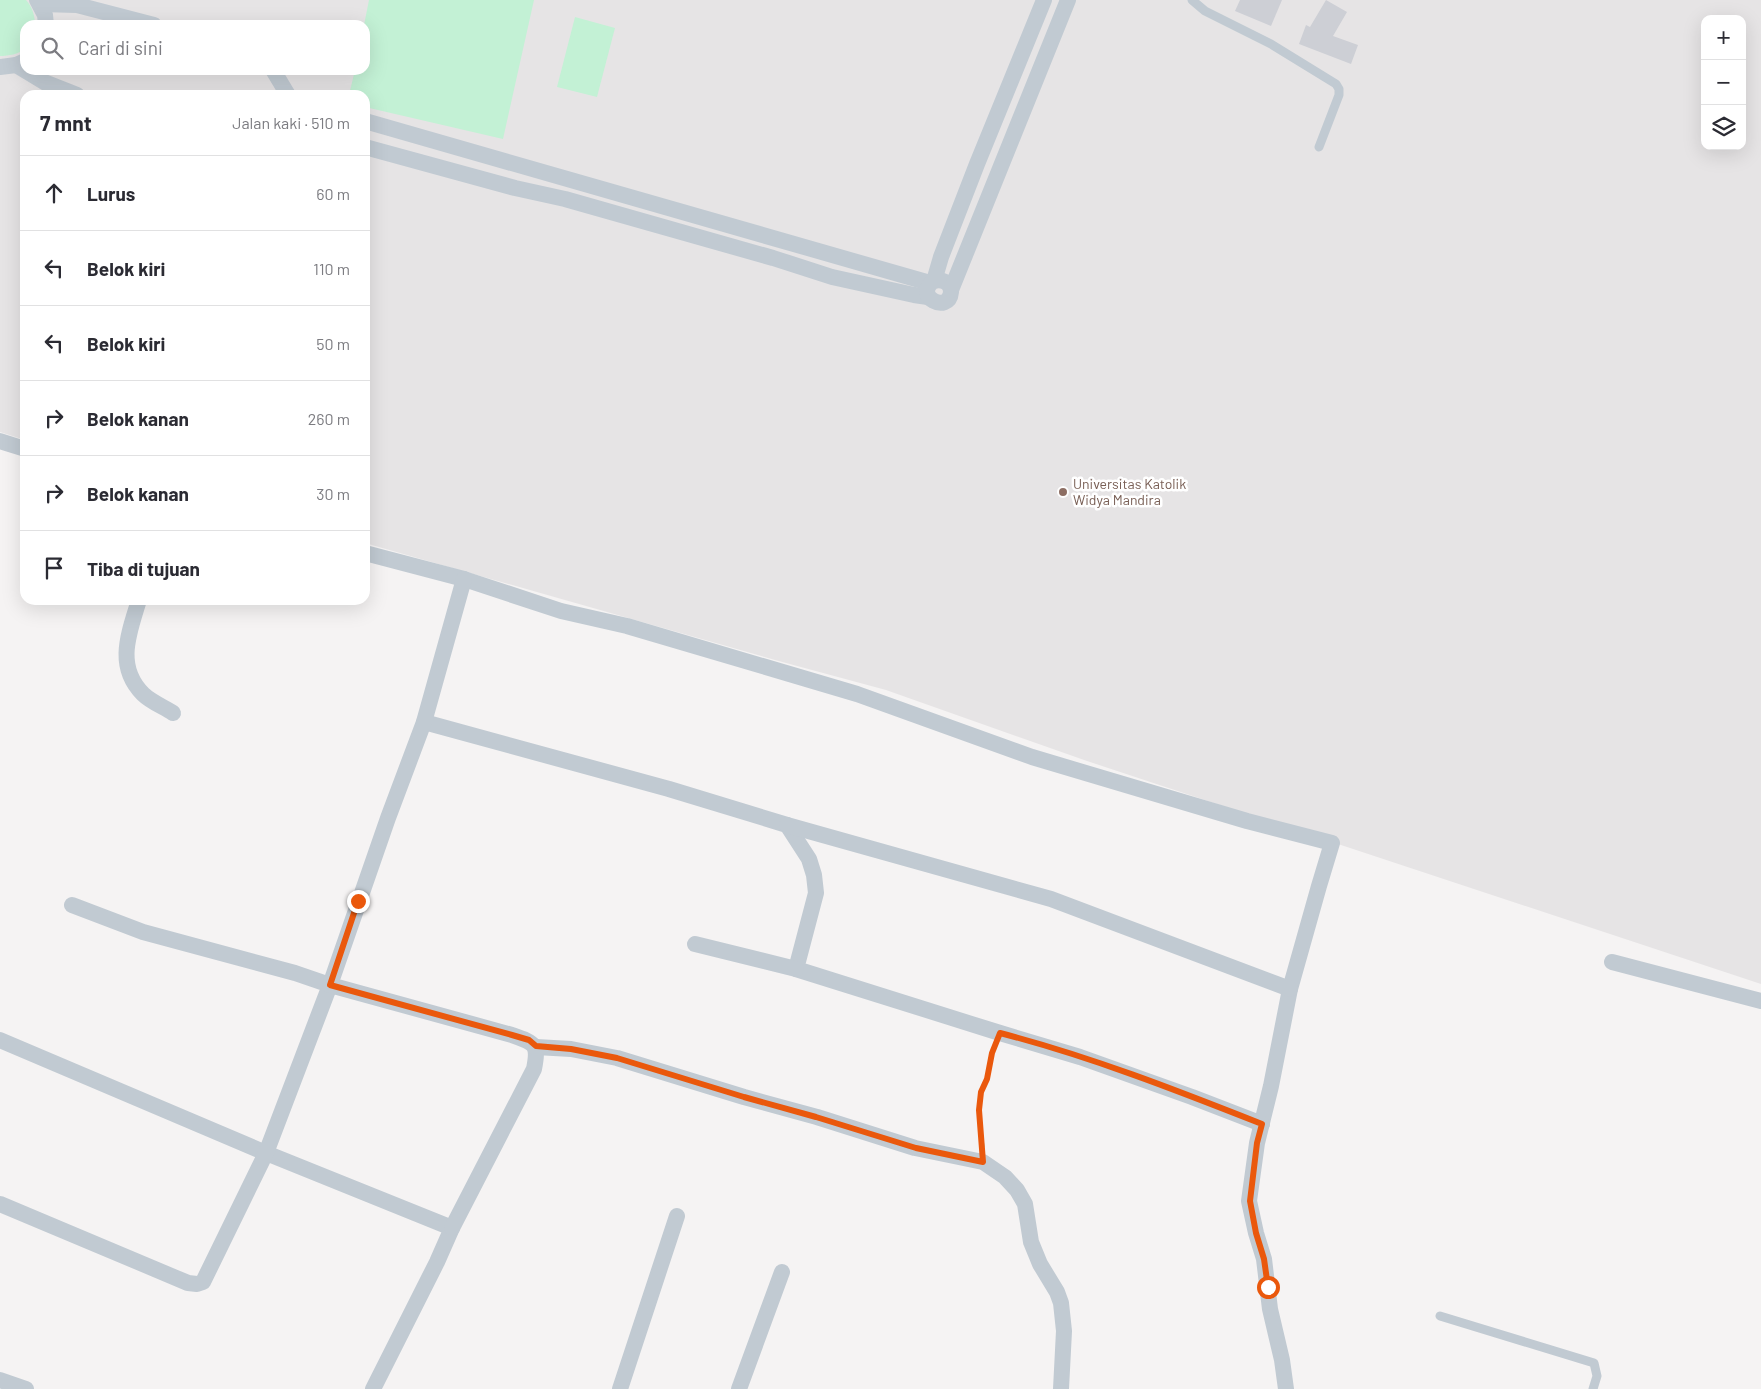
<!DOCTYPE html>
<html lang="id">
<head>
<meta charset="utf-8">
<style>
	:root { --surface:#fff; --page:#f7f7f7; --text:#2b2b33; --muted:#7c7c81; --line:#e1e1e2 }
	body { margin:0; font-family:Barlow,sans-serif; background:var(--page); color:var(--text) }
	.controls { position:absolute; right:15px; top:15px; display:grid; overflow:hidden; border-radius:10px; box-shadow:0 5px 20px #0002 }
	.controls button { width:45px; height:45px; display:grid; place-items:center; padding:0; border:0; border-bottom:1px solid var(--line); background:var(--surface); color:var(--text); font:25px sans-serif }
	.stop { position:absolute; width:15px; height:15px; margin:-11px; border:4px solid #ea580c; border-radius:50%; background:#fff }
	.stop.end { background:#ea580c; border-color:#fff; box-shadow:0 1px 5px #0008 }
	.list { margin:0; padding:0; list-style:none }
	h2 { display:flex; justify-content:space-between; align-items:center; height:65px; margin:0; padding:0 20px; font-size:21px }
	h2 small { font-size:16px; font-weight:400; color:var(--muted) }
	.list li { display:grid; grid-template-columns:32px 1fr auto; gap:15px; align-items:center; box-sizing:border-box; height:75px; padding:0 20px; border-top:1px solid var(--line) }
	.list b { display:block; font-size:19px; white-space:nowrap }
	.list em { font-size:16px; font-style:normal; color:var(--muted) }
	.icon { flex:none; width:28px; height:28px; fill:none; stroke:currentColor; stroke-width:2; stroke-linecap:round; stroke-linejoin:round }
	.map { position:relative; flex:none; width:1761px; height:1389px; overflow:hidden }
	.search { position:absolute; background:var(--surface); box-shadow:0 5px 20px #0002; left:20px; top:20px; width:350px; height:55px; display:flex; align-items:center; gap:12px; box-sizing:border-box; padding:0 18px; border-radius:15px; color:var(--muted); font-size:19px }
	.panel { position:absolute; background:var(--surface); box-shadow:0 5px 20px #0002; left:20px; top:90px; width:350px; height:515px; border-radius:15px }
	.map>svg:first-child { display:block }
</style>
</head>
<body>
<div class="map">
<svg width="1761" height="1389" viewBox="0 0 1761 1389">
	<rect width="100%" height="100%" fill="#f5f3f3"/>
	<path fill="#e6e4e5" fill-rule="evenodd" d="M 0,0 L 1761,0 L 1761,984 L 1087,761 L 886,690 L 775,660 L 365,543 L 365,95 L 25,95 L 25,440 L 0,432 ZM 1705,19 L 1742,19 L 1742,146 L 1705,146 ZM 25,25 L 365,25 L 365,70 L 25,70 Z"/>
	<g fill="#c3f1d5">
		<path d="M 0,0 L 26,0 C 32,6 35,16 35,25 L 25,25 L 25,49 C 18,54 9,56 0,56 Z"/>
		<path d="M 369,0 L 534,0 L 503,139 L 365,107 L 365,95 L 349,95 L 355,70 L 365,70 L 364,25 Z"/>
		<path d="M 575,17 L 615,28 L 597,97 L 557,87 Z"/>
	</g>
	<g fill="#cdcfd5">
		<path d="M 1240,0 L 1282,0 L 1271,26 L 1235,11 Z"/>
		<path d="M 1326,0 L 1347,12 L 1333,36 L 1358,45 L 1351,64 L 1299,44 L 1306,25 L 1310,27 Z"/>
	</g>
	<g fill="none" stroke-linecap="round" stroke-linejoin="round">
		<path stroke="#7ad0a6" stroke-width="3" stroke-dasharray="4 2.5" stroke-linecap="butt" d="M 983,1147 L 979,1110 L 981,1092 L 987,1079 L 994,1048"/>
		<g stroke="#c1cad2" stroke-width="9">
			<path d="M 1192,0 L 1205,11 L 1271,44 L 1336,84 L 1339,89 L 1339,95 L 1319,147"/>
			<path d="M 1440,1316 L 1594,1363 L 1597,1376 L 1593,1389"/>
		</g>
		<g stroke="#c1cad2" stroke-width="16">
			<path d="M 37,0 L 45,15 L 46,25"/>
			<path d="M 41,4 L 77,5 L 154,25"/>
			<path d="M 16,65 L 44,82 L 77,95"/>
			<path d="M 0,67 L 16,65 L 25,61"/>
			<path d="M 273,70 L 288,95"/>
			<path d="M 365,121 L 930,283"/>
			<path d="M 365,147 L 515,188 L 565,199 L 773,258 L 832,277 L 914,295 L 928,297"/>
			<path d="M 934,281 C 942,279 951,282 951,292 C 949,315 912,296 934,281 L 941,257 L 977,164 L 1044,0"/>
			<path d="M 951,290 L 1068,0"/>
			<path d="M 0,441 L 25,449"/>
			<path d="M 365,553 L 464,579 L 561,611 L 627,626 L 857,694 L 1032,757 L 1247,821 L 1332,843 L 1319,886 L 1290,989 L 1271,1086 L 1257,1143 L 1249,1201 L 1256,1233 L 1264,1259 L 1270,1309 L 1282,1360 L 1286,1389"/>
			<path d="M 139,600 C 129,633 115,666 143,694 C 151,702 164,707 173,713"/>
			<path d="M 424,722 L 669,789 L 787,825 L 809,859 L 814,875 L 816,893 L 796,969 L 1000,1033 L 1080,1057 L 1192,1097 L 1262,1124"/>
			<path d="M 787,825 L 1051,899 L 1290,989"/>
			<path d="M 695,944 L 796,969"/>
			<path d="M 1612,962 L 1761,1001"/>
			<path d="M 0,1040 L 266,1153 L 452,1228 L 437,1262 L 373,1389"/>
			<path d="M 536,1047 L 571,1049 L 617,1058 L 744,1097 L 817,1117 L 915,1148 L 983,1162 L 1005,1177 L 1017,1190 L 1025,1204 L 1031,1242 L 1040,1264 L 1057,1292 L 1061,1303 L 1064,1331 L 1061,1389"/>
			<path d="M 0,1204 L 188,1283 L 197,1284 L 203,1282 L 266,1153 L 330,985 L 295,973 L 143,932 L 72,905"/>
			<path d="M 452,1228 L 534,1069 C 539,1044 535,1043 512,1035 L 330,985 L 388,818 L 424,722 L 464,579"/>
			<path d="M 0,1380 L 26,1389"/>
			<path d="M 620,1389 L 677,1216"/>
			<path d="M 739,1389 L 782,1272"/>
		</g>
	</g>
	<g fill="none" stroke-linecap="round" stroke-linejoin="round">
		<path stroke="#ea580c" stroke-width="6" d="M 358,901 L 330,985 L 512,1035 L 529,1040 L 536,1046 L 571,1049 L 617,1058 L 744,1097 L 816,1117 L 916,1148 L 983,1162 L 979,1110 L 981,1092 L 987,1079 L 992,1053 L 1000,1033 C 1089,1056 1176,1090 1262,1124 L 1257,1143 L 1250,1201 L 1256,1233 L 1264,1259 L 1268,1287"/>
	</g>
	<circle fill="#8d6e63" stroke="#fff" stroke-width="2" cx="1063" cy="492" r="5"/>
	<g text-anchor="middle" stroke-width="5" stroke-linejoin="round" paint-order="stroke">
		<g font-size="14" fill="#785e54" stroke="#fff" text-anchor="start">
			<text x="1073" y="489">Universitas Katolik<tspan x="1073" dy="16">Widya Mandira</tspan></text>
		</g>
	</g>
</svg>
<div class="controls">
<button>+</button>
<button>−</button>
<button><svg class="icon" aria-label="layers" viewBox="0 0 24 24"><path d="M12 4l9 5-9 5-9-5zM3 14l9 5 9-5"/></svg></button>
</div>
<div class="stop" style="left:1268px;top:1287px"></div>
<div class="stop end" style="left:358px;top:901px"></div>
<div class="search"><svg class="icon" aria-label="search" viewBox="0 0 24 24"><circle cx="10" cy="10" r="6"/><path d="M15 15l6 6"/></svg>Cari di sini</div>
<section class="panel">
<h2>7 mnt<small>Jalan kaki · 510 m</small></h2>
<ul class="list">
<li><svg class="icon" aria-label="ahead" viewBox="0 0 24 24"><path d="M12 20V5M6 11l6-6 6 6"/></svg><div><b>Lurus</b></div><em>60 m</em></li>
<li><svg class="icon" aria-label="left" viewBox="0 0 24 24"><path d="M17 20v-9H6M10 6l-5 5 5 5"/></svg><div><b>Belok kiri</b></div><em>110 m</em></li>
<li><svg class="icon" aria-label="left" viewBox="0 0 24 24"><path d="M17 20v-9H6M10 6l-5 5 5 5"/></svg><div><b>Belok kiri</b></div><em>50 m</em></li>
<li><svg class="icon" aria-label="right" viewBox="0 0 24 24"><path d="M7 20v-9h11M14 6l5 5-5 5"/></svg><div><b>Belok kanan</b></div><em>260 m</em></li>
<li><svg class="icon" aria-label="right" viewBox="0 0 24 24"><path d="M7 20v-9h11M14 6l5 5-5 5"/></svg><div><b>Belok kanan</b></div><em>30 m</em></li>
<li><svg class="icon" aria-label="arrive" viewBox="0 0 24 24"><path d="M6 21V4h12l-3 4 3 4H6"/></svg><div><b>Tiba di tujuan</b></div></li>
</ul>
</section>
</div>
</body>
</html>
